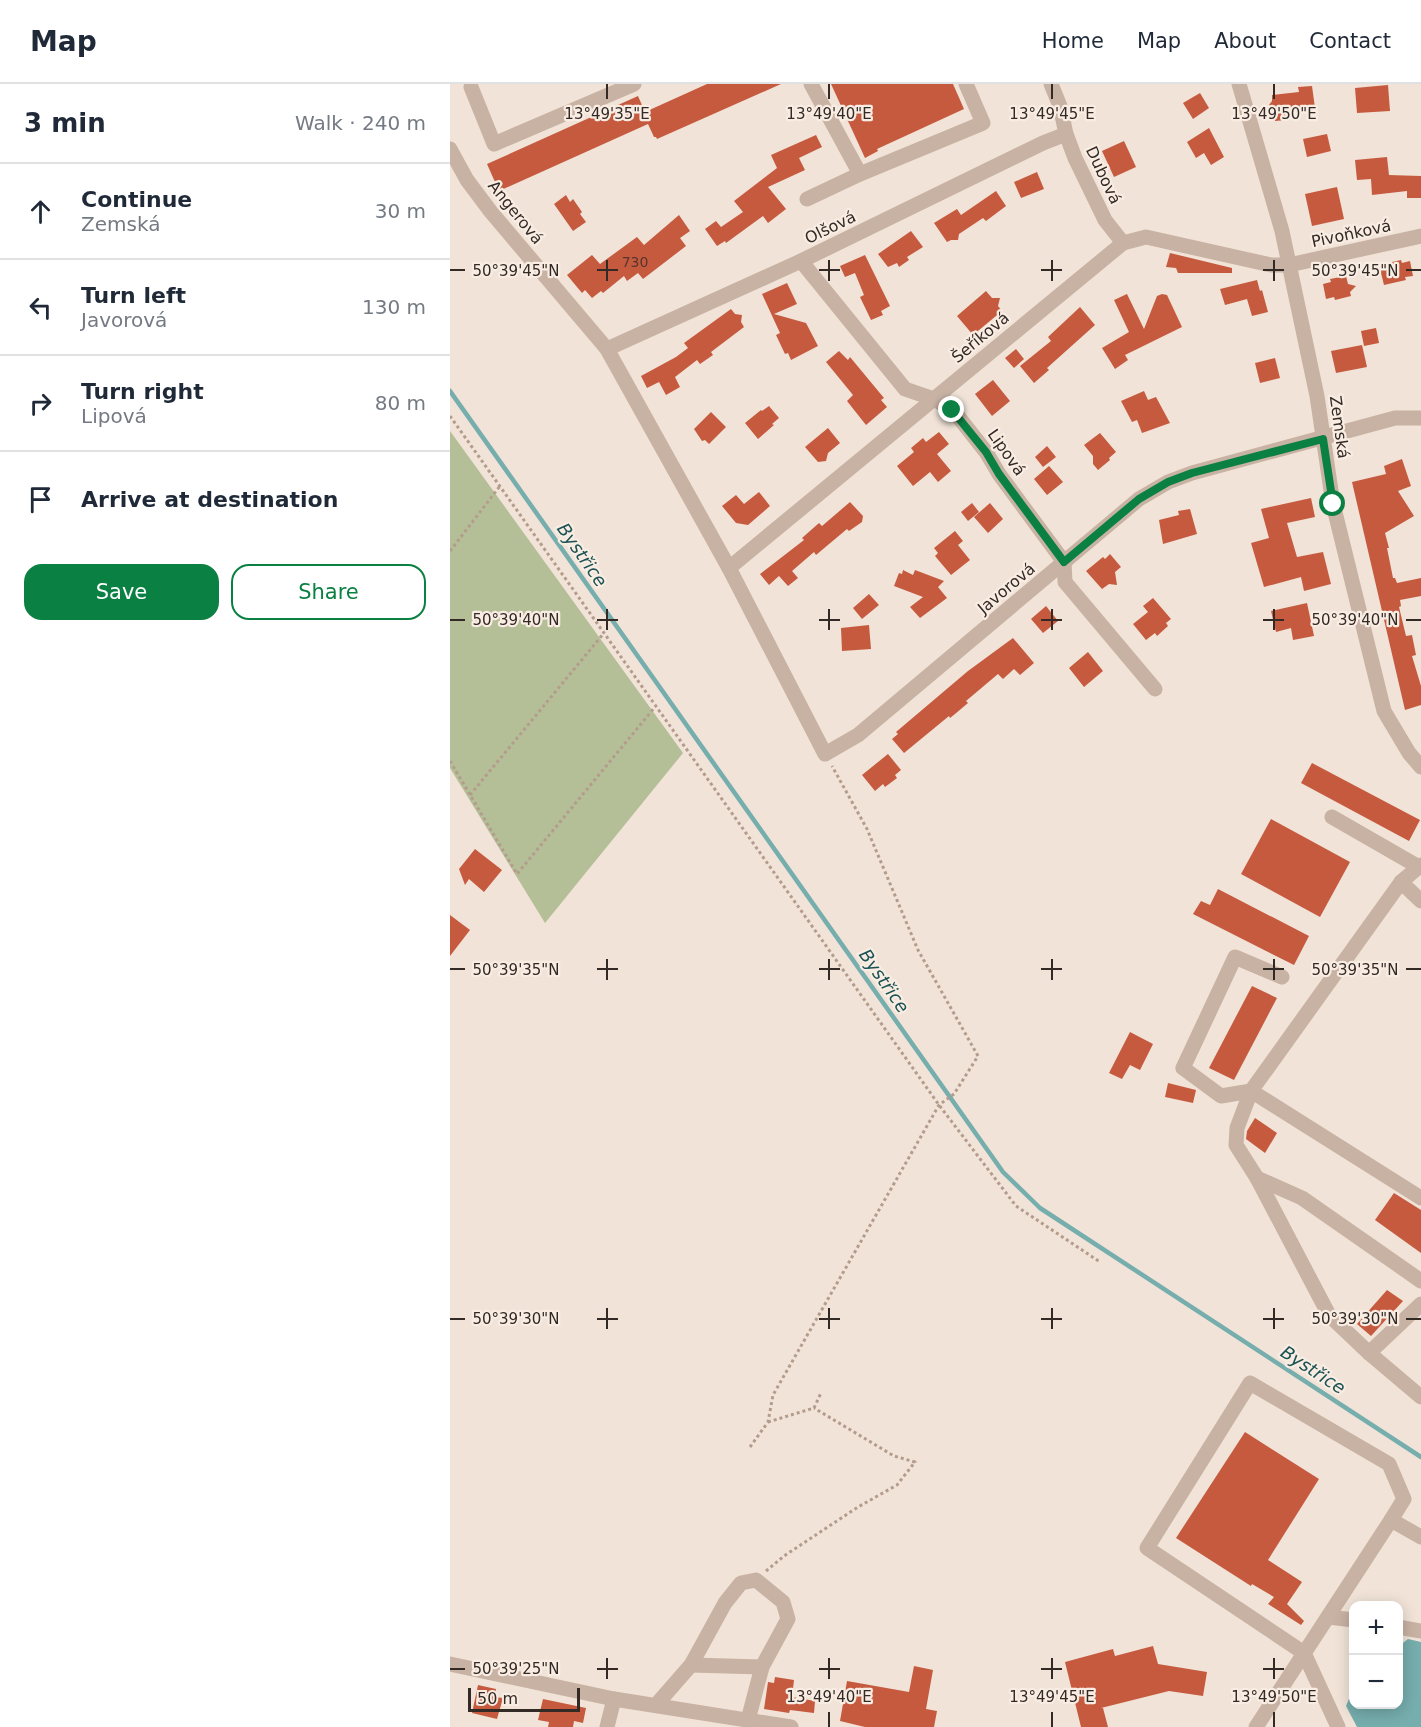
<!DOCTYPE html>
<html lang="en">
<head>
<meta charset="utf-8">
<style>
	:root { --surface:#fff; --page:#f6f6f7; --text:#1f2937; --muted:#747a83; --line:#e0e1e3; --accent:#0b8043 }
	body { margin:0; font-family:"DejaVu Sans",sans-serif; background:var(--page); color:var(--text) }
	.controls { position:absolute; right:18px; bottom:18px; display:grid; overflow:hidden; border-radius:12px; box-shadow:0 3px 15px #0003 }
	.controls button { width:54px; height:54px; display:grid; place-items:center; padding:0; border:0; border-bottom:2px solid var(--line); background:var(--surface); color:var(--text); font:30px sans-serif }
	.scale { position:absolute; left:18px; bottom:15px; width:112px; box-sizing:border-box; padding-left:6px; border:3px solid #332925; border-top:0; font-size:16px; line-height:21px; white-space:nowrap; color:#332925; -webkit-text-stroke:4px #f9ede3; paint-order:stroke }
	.stop { position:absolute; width:18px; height:18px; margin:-14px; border:4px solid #0b8043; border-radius:50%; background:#fff }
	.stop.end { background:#0b8043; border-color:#fff; box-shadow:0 2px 6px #0008 }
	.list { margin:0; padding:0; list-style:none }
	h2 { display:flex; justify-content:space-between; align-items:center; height:78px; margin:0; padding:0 24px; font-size:26px }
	h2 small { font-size:20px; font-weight:400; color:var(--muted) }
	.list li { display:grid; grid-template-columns:39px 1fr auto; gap:18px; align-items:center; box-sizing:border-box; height:96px; padding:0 24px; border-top:2px solid var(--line) }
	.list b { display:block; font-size:22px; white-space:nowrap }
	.list p { margin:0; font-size:20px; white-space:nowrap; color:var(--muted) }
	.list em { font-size:20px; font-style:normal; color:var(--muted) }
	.actions { display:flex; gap:12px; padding:18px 24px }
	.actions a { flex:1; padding:14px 0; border:2px solid var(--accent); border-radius:18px; text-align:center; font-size:21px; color:var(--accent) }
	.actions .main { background:var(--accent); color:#fff }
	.icon { flex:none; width:33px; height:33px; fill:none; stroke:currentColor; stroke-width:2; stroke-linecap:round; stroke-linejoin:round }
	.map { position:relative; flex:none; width:971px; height:1643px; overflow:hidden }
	header { display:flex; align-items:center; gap:36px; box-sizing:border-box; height:84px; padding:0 30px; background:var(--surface); border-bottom:2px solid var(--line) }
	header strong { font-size:28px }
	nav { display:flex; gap:33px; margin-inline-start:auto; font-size:21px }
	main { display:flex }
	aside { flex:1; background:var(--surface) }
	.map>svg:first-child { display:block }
</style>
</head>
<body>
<header>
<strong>Map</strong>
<nav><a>Home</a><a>Map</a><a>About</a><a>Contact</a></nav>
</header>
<main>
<aside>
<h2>3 min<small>Walk · 240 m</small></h2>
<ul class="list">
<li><svg class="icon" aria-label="ahead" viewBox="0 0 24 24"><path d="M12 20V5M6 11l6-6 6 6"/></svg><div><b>Continue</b><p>Zemská</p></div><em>30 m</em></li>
<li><svg class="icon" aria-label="left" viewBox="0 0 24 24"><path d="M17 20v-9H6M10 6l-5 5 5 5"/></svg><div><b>Turn left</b><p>Javorová</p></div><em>130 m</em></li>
<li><svg class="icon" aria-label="right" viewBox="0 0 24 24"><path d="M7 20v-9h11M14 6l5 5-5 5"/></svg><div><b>Turn right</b><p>Lipová</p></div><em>80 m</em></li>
<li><svg class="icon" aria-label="arrive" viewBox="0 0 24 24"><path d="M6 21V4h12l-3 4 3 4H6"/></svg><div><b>Arrive at destination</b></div></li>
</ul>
<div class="actions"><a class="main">Save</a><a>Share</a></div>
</aside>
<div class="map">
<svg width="971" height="1643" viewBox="0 0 971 1643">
	<rect width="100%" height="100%" fill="#f1e3d7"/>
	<path fill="#b4bf97" d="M 0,347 L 233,669 L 95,839 L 0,684 Z"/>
	<path fill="#76adad" d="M 958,1555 L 971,1558 L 971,1643 L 907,1643 L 896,1622 L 903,1605 L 904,1620 L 948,1620 L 949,1562 Z"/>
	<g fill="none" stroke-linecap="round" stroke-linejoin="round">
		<path stroke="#76adad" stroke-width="4.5" d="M 0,307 L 553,1088 L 590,1124 L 971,1373"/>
	</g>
	<g fill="#c65a3f">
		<path d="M 257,0 L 331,0 L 207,55 L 206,53 L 204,53 L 198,40 L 49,107 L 37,80 L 188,12 L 195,28 Z"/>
		<path d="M 381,0 L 503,0 L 514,25 L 427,65 L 428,67 L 415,74 Z"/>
		<path d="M 938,1 L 940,27 L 907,29 L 905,4 Z"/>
		<path d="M 862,2 L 865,24 L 835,29 L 836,36 L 825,37 L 823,24 L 819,21 L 822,17 L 822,11 L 849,8 L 848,3 Z"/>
		<path d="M 750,9 L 759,24 L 743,35 L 733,19 Z"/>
		<path d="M 759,44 L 774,73 L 761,81 L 754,69 L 746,74 L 737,58 Z"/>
		<path d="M 877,50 L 881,67 L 857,73 L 853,55 Z"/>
		<path d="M 366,51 L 372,63 L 349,74 L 355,86 L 318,103 L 336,125 L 318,139 L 313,132 L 276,159 L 275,157 L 267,162 L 255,145 L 266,137 L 271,143 L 293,128 L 284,117 L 327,84 L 321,71 Z"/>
		<path d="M 674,57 L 686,83 L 664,93 L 652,67 Z"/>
		<path d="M 937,73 L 939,91 L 971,92 L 971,114 L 957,114 L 957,107 L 922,111 L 921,95 L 907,96 L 905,76 Z"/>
		<path d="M 587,88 L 594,105 L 571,114 L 564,98 Z"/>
		<path d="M 887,103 L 894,135 L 862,142 L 855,110 Z"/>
		<path d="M 546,107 L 556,122 L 536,137 L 533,134 L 509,150 L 508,156 L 501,156 L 497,158 L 484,139 L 507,125 L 511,131 Z"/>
		<path d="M 116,111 L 120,118 L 123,115 L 132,128 L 130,130 L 136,138 L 123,147 L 104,120 Z"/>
		<path d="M 229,131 L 240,147 L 230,154 L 236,162 L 193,195 L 188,189 L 177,197 L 174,192 L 153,209 L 151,207 L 142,214 L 135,206 L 132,209 L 117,191 L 142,171 L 150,180 L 187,153 L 194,161 Z"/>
		<path d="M 461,147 L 473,163 L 457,173 L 459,176 L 449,183 L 447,179 L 438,183 L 428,170 Z"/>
		<path d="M 720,169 L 782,184 L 782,189 L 728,189 L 726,184 L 716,183 Z"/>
		<path d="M 415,171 L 440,222 L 431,227 L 433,231 L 421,236 L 410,213 L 414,211 L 405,189 L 395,193 L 390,182 Z"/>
		<path d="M 951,176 L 952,179 L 960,177 L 963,192 L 955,193 L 956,196 L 934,201 L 929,181 Z"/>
		<path d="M 896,192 L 898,200 L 906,202 L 900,208 L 901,212 L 885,216 L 884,213 L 876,215 L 873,200 L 881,198 L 880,195 Z"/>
		<path d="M 807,196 L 810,207 L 812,206 L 818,228 L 802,232 L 797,215 L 775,221 L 770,205 Z"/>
		<path d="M 337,199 L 347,220 L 324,230 L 356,239 L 368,262 L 341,276 L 338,269 L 335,270 L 326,251 L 330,249 L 312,210 Z"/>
		<path d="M 536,207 L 542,214 L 550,214 L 548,222 L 552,227 L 523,251 L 507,232 Z"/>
		<path d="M 677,210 L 694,245 L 707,212 L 712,210 L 717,211 L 732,243 L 675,271 L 678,276 L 665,285 L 652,264 L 679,248 L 664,216 Z"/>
		<path d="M 630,223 L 645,241 L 597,284 L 599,286 L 584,299 L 570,282 L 601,257 L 598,253 Z"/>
		<path d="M 281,225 L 285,230 L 292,231 L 291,238 L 294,243 L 261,268 L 263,271 L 250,280 L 247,276 L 225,293 L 230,303 L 216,311 L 209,298 L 197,304 L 191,292 L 226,273 L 238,264 L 234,259 Z"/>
		<path d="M 926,244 L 929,259 L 914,262 L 911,247 Z"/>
		<path d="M 912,261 L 917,283 L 886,289 L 881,267 Z"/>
		<path d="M 566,265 L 574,275 L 564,284 L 555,274 Z"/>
		<path d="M 389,267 L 398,276 L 400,273 L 434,314 L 431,316 L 437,323 L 416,341 L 397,317 L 403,311 L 376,278 Z"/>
		<path d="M 825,274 L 830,294 L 810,299 L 805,279 Z"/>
		<path d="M 543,296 L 560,317 L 542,332 L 525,310 Z"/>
		<path d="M 694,307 L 698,316 L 706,313 L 720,339 L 692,349 L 687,336 L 682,338 L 671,317 Z"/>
		<path d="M 319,322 L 329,334 L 322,340 L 324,341 L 308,355 L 295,339 L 311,326 L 312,327 Z"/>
		<path d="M 261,328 L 276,343 L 259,360 L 255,356 L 252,357 L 244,345 Z"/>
		<path d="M 378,344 L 390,359 L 378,369 L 376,377 L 368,378 L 355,363 Z"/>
		<path d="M 489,348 L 499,360 L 487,370 L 501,387 L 488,398 L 480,388 L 463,402 L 447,382 L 464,368 L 461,364 L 473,354 L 476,358 Z"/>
		<path d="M 650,349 L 666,368 L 659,374 L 660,376 L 648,386 L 643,380 L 643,372 L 634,361 Z"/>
		<path d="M 597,362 L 606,373 L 593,383 L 585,373 Z"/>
		<path d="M 952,375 L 961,402 L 948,407 L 964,432 L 935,449 L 939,464 L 937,464 L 943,494 L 945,494 L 947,499 L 971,494 L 971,512 L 950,516 L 951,522 L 949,523 L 956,552 L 962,551 L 966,571 L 962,572 L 971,602 L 971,621 L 955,626 L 902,398 L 936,390 L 934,382 Z"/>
		<path d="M 599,382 L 613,398 L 597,411 L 584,395 Z"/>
		<path d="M 309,408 L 320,422 L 298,441 L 286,439 L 272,422 L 286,411 L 294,420 Z"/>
		<path d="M 861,414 L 865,433 L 837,439 L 847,473 L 873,468 L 881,500 L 854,507 L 851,493 L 814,503 L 801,459 L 819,454 L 811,425 Z"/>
		<path d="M 400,418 L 413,432 L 412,438 L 399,447 L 397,445 L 366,471 L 364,468 L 342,487 L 348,494 L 338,502 L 329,492 L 319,501 L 310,490 L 354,456 L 352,454 L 369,439 L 372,442 Z"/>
		<path d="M 522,419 L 529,428 L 518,437 L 511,428 Z"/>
		<path d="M 540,419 L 553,435 L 538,449 L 524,433 Z"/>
		<path d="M 740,425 L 747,450 L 713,460 L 709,436 L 729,431 L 728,427 Z"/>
		<path d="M 505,447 L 513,457 L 508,461 L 520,476 L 501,491 L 485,472 L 488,469 L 484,464 Z"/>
		<path d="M 660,470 L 671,483 L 665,488 L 667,501 L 659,500 L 652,505 L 636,487 L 653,473 L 655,475 Z"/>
		<path d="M 453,486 L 463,491 L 465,486 L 494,497 L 488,503 L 497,514 L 470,534 L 460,523 L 473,513 L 444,502 L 449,489 L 452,490 Z"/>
		<path d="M 419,510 L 429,521 L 412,535 L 403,524 Z"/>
		<path d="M 703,514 L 721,535 L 716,539 L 718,542 L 707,552 L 705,549 L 696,556 L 683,540 L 698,528 L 693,522 Z"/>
		<path d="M 857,519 L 864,552 L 843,556 L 841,544 L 826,548 L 821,527 Z"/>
		<path d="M 596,522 L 608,537 L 593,549 L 581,535 Z"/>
		<path d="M 419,541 L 421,565 L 392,567 L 391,544 Z"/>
		<path d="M 563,554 L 584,579 L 570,591 L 564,585 L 553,595 L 548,590 L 516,617 L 518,619 L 505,630 L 500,634 L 499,632 L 454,669 L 442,655 L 448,650 L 446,648 L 518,587 Z"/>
		<path d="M 638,568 L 653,587 L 634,603 L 619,584 Z"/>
		<path d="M 438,670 L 451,686 L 445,691 L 447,694 L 435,703 L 433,700 L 425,707 L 412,691 Z"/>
		<path d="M 862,679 L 970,736 L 959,757 L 851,699 Z"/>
		<path d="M 821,735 L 900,778 L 870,833 L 791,790 Z"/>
		<path d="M 25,765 L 52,786 L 34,808 L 19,795 L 15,801 L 9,785 Z"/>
		<path d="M 768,805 L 859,852 L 844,881 L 743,830 L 751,817 L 760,821 Z"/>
		<path d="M 0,831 L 20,846 L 0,872 Z"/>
		<path d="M 802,902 L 827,914 L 784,996 L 759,984 Z"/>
		<path d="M 680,948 L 703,960 L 690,986 L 680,981 L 672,995 L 659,989 Z"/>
		<path d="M 718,999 L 746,1006 L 743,1019 L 715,1013 Z"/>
		<path d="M 805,1034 L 827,1049 L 815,1069 L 796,1055 L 797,1047 Z"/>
		<path d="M 944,1109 L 971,1126 L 971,1169 L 925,1136 Z"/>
		<path d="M 937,1206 L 953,1217 L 921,1252 L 907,1240 Z"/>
		<path d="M 795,1348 L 869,1395 L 818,1476 L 852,1498 L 837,1520 L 854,1537 L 851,1541 L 818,1520 L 824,1513 L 802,1500 L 801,1502 L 726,1454 Z"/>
		<path d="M 703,1562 L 708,1580 L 757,1588 L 753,1612 L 719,1607 L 651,1624 L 653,1624 L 658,1643 L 631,1643 L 615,1578 L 663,1565 L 665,1572 Z"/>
		<path d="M 464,1582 L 483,1586 L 476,1625 L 487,1627 L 484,1643 L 415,1643 L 390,1637 L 397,1597 L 459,1608 Z"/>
		<path d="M 325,1593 L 344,1596 L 342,1613 L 365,1617 L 364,1629 L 340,1626 L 339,1629 L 314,1625 L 318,1598 L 324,1599 Z"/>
		<path d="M 28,1601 L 46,1605 L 45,1613 L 53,1614 L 47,1635 L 22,1629 Z"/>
		<path d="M 93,1615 L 136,1624 L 133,1639 L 124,1637 L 123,1643 L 98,1643 L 99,1638 L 88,1636 Z"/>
	</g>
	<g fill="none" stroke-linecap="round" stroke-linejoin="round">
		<g stroke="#b49c8d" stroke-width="3" stroke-dasharray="3 3" stroke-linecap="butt">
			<path d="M 0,332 L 489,1021 L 566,1122 L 650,1178"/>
			<path d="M 0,467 L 50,402"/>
			<path d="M 0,677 L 67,790 L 205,623"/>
			<path d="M 20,711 L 154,549"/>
			<path d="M 318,1338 L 364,1324 L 371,1309"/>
			<path d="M 300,1363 L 318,1338 L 323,1311 L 489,1021 L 504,1010 L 528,972 L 468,866 L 417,745 L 382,682"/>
			<path d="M 316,1487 L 334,1472 L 408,1423 L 447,1401 L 465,1378 L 444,1372 L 364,1324"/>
		</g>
		<g stroke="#c8b2a3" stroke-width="15">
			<path d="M 361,0 L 410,90"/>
			<path d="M 601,0 L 610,22 L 616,50 L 625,74 L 655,136 L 673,159"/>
			<path d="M 789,0 L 832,147 L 867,312 L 883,420 L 934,627 L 959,669 L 971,683"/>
			<path d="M 21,3 L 44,60 L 184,0"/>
			<path d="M 0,65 L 17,96 L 41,128 L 157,265 L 279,484 L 375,670 L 408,651 L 689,415 L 718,398 L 742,389 L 945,334 L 971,334"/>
			<path d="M 357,115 L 410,90 L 533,39 L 516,0"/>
			<path d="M 351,177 L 455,305 L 484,315 L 503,326 L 536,368 L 549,390 L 614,478 L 615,498 L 705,605"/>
			<path d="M 157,265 L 351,177 L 593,59 L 616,50"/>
			<path d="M 279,484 L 673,159 L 696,153 L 821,181 L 839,181 L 971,152"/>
			<path d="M 882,733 L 969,783"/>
			<path d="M 971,781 L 951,798 L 801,1007 L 971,1114"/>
			<path d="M 951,798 L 971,817"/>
			<path d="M 801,1007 L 787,1044 L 786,1061 L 807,1094 L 879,1231 L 919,1269 L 971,1313"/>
			<path d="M 801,1007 L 771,1012 L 733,984 L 785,873 L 832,893"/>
			<path d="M 807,1094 L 852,1114 L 971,1197"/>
			<path d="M 919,1269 L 971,1220"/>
			<path d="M 941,1436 L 971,1453"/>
			<path d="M 878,1533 L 904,1536"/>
			<path d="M 948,1543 L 971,1547"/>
			<path d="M 0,1580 L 164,1615 L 341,1643"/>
			<path d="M 241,1581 L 312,1583"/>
			<path d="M 206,1621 L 241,1581 L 275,1519 L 291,1499 L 306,1496 L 333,1518 L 338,1535 L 312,1583 L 298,1636"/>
			<path d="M 157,1643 L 164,1615"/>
			<path d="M 806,1643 C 851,1574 896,1505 941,1436 L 954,1415 L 939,1380 L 800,1299 L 697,1464 L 854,1569 L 888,1643"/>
		</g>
	</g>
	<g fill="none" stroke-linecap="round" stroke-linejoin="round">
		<path stroke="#0b8043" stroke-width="8" d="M 502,326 L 536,368 L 549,390 L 614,478 L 689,415 L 718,398 L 742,389 L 873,355 L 883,420"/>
	</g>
	<path fill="none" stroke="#332925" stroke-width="2" d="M 157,0 L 157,15M 379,0 L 379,15M 602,0 L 602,15M 824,0 L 824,15M 157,176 L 157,197M 379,176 L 379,197M 602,176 L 602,197M 824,176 L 824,197M 0,186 L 15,186M 147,186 L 168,186M 369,186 L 390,186M 591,186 L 612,186M 813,186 L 834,186M 956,186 L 971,186M 157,525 L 157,546M 379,525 L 379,546M 602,525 L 602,546M 824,525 L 824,546M 0,536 L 15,536M 147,536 L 168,536M 369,536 L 390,536M 591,536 L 612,536M 813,536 L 834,536M 956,536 L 971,536M 157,875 L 157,896M 379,875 L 379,896M 602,875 L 602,896M 824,875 L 824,896M 0,885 L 15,885M 147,885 L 168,885M 369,885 L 390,885M 591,885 L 612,885M 813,885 L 834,885M 956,885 L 971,885M 157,1224 L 157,1245M 379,1224 L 379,1245M 602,1224 L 602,1245M 824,1224 L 824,1245M 0,1235 L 15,1235M 147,1235 L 168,1235M 369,1235 L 390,1235M 591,1235 L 612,1235M 813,1235 L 834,1235M 956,1235 L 971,1235M 157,1574 L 157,1595M 379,1574 L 379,1595M 602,1574 L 602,1595M 824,1574 L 824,1595M 0,1585 L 15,1585M 147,1585 L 168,1585M 369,1585 L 390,1585M 591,1585 L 612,1585M 813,1585 L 834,1585M 379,1628 L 379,1643M 602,1628 L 602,1643M 824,1628 L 824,1643"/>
	<g text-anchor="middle" stroke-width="4.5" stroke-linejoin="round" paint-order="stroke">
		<g font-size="14" fill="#58352c">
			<text x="185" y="183">730</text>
		</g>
		<g font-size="16" fill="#332925" stroke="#f9ede3">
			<text transform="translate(654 91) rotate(65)" y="6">Dubová</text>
			<text transform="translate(66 128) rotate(51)" y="6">Angerová</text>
			<text transform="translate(380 143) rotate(-26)" y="6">Olšová</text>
			<text transform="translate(901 149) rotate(-12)" y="6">Pivoňková</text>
			<text transform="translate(530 253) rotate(-40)" y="6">Šeříková</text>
			<text transform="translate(890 343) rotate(82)" y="6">Zemská</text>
			<text transform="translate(557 368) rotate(55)" y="6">Lipová</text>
			<text transform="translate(556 504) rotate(-40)" y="6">Javorová</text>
		</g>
		<g font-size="18" font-style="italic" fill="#1b5354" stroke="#f9ede3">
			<text transform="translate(132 471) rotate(55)" y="6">Bystřice</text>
			<text transform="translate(434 897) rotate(55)" y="6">Bystřice</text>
			<text transform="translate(863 1286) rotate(33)" y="6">Bystřice</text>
		</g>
	</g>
	<g font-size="15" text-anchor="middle" fill="#332925" stroke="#f9ede3" stroke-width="4.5" stroke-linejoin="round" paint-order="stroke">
		<text x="157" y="35">13°49'35"E</text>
		<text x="379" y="35">13°49'40"E</text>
		<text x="602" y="35">13°49'45"E</text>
		<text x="824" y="35">13°49'50"E</text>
		<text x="66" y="192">50°39'45"N</text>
		<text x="905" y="192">50°39'45"N</text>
		<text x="66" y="541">50°39'40"N</text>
		<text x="905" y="541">50°39'40"N</text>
		<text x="66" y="891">50°39'35"N</text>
		<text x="905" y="891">50°39'35"N</text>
		<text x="66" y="1240">50°39'30"N</text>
		<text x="905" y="1240">50°39'30"N</text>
		<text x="66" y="1590">50°39'25"N</text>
		<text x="379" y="1618">13°49'40"E</text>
		<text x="602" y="1618">13°49'45"E</text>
		<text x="824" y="1618">13°49'50"E</text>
	</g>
</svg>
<div class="controls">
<button>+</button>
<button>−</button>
</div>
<div class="scale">50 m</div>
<div class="stop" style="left:883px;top:420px"></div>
<div class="stop end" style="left:502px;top:326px"></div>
</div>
</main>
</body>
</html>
